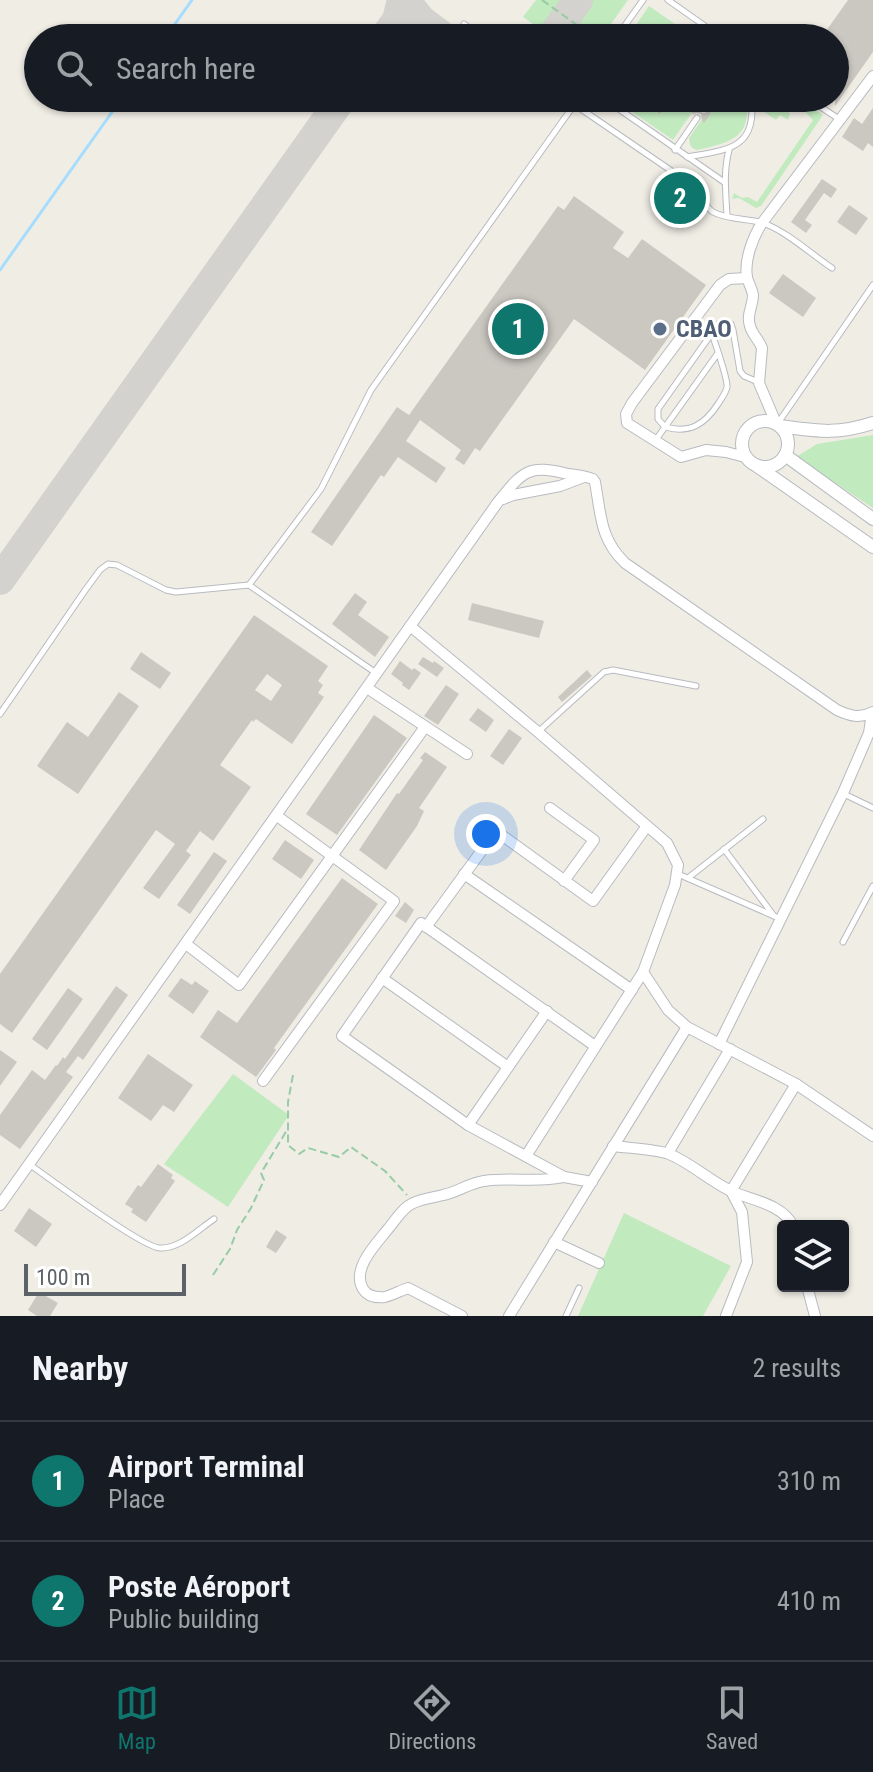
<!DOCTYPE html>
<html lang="en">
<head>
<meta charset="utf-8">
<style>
	:root { --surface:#171b24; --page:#242831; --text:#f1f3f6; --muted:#9ea1a6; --line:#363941; --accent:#0f766e }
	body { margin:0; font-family:"Roboto Condensed",sans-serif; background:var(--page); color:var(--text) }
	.controls { position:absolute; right:24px; bottom:24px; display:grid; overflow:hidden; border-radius:8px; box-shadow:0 2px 6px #0004 }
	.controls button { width:72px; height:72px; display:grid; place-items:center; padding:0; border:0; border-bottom:2px solid var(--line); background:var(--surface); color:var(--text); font:40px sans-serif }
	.scale { position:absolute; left:24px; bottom:20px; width:162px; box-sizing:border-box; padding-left:8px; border:4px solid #5c6267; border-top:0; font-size:22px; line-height:28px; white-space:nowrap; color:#5c6267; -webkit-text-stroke:6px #fff; paint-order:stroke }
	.you { position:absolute; left:486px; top:834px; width:28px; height:28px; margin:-20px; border:6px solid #fff; border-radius:50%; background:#1a73e8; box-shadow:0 0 0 12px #1a73e833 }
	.badge { display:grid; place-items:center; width:52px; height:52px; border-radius:50%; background:var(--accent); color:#fff; font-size:26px; font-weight:700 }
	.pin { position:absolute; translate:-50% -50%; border:4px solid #fff; box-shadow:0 2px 8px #0006 }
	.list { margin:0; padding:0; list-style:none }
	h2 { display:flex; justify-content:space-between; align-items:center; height:104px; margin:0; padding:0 32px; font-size:34px }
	h2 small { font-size:26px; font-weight:400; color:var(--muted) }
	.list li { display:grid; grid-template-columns:52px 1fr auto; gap:24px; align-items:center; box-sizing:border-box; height:120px; padding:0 32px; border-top:2px solid var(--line) }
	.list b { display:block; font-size:30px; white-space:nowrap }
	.list p { margin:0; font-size:26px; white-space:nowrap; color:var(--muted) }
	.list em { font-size:26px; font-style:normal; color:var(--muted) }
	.icon { flex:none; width:44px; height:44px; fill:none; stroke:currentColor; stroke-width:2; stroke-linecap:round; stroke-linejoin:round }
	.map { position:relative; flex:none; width:873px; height:1316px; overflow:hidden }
	.search { position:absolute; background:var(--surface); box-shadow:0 2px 6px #0004; left:24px; right:24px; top:24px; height:88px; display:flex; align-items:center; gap:20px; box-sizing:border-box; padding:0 28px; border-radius:44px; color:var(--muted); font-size:30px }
	.sheet { height:344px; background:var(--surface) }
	nav { display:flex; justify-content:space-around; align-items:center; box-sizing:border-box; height:112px; border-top:2px solid var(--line); background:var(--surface); font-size:22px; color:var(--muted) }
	nav a { display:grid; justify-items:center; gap:4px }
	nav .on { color:var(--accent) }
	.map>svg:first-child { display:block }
</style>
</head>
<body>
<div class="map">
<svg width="873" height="1316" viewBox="0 0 873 1316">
	<rect width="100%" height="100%" fill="#f0ede5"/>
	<g fill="#c2eabf">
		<path d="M 536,0 L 571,0 L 547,34 L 523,17 Z"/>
		<path d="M 589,0 L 628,0 L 601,38 L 562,38 Z"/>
		<path d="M 649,6 L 695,38 L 627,38 Z"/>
		<path d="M 612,98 L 702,98 L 673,140 Z"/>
		<path d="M 717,98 L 746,98 C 753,138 729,143 697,150 C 690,148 690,145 689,138 Z"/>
		<path d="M 757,98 C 771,98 783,101 790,114 L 788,120 L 780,115 L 776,120 L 760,109 Z"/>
		<path d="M 790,98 L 799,98 L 823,115 L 761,206 L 756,208 L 739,198 L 732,199 L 734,193 L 742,198 L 748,197 L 757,202 L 813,120 L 807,114 L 805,109 Z"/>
		<path d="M 873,435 L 873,508 L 796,457 L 817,444 Z"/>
		<path d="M 233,1074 L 289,1115 L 228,1207 L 164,1164 Z"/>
		<path d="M 624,1213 L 731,1266 L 703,1316 L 578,1316 Z"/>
	</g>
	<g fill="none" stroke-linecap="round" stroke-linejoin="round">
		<g stroke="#a6ddff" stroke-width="3">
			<path d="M 165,38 L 192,0"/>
			<path d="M 0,270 L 122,98"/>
		</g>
		<g stroke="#d3d2ce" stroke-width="30">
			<path d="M 405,0 L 421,20 L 445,38"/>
			<path d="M 384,38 L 397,20 L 402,0"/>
			<path d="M 551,38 L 578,0"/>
			<path d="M 0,580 L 342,98"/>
		</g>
	</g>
	<g fill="#cbc8c2" fill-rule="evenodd">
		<path d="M 848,0 L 873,0 L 873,52 L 835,106 L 835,38 L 821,38 Z"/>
		<path d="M 638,98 L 690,98 L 699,105 L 700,112 L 704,113 L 708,111 L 711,113 L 704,123 L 702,121 L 701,114 L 697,113 L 693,114 L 670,98 L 660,114 Z"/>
		<path d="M 873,108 L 873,147 L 868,143 L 863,151 L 842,137 L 854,118 L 862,124 Z"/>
		<path d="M 822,179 L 837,189 L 831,198 L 824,193 L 805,220 L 812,225 L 806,233 L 791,222 Z"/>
		<path d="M 574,196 L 624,232 L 613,248 L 628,258 L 642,239 L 706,285 L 645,370 L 574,319 L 480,451 L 475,448 L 464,465 L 455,459 L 461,450 L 420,420 L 406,441 L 446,468 L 436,483 L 398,457 L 384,477 L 381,475 L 332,546 L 311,532 L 397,407 L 409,415 L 558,206 L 564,210 Z"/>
		<path d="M 849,205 L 868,218 L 856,235 L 837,222 Z"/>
		<path d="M 783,274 L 816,298 L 803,317 L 769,293 Z"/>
		<path d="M 355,593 L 367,602 L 358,615 L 389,637 L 375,657 L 332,624 Z"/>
		<path d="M 472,603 L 544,621 L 539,638 L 468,620 Z"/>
		<path d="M 254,615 L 328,666 L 318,681 L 323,685 L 318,693 L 324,697 L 292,744 L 256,719 L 253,722 L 252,720 L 220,765 L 251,787 L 213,841 L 200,831 L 186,851 L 191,855 L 159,899 L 143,888 L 175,844 L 156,830 L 12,1033 L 0,1024 L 0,974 ZM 267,674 L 282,685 L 271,701 L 255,690 Z"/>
		<path d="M 141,652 L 171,673 L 160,689 L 130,669 Z"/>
		<path d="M 423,657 L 433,663 L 434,661 L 444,668 L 437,677 L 418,664 Z"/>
		<path d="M 400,661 L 412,670 L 414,668 L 421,673 L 409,690 L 402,685 L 403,683 L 391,674 Z"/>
		<path d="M 587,670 L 592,676 L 562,702 L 558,697 Z"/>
		<path d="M 446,685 L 459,694 L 438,725 L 424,716 Z"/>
		<path d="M 119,692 L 139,706 L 78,794 L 37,766 L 67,722 L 88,737 Z"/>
		<path d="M 478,708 L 494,720 L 486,732 L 469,720 Z"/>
		<path d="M 374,715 L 407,738 L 337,835 L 306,814 Z"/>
		<path d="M 509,729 L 522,738 L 503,765 L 490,756 Z"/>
		<path d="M 425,752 L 447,767 L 419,808 L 424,811 L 417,826 L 386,870 L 359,850 L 397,793 L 399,794 L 423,760 L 420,758 Z"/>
		<path d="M 285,840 L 314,860 L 301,879 L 272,859 Z"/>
		<path d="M 214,852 L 227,861 L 190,914 L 177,905 Z"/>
		<path d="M 342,878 L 378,904 L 274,1048 L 276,1050 L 256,1077 L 200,1037 L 218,1010 L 237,1023 Z"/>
		<path d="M 405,902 L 414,910 L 406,923 L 395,916 Z"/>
		<path d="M 181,978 L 192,985 L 195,981 L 209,991 L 193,1014 L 168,996 Z"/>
		<path d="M 116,986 L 128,995 L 83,1060 L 78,1056 L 66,1072 L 73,1077 L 20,1149 L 0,1135 L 0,1115 L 32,1070 L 45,1080 L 56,1065 L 57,1066 L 63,1057 L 65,1059 Z"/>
		<path d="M 68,988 L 83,999 L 47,1050 L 32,1039 Z"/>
		<path d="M 0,1050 L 17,1062 L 0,1086 Z"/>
		<path d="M 148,1054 L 193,1085 L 174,1112 L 163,1105 L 151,1121 L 118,1098 Z"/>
		<path d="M 158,1164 L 173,1175 L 171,1178 L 175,1181 L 146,1222 L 131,1212 L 133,1209 L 125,1204 L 138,1185 L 141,1187 Z"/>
		<path d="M 29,1208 L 52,1224 L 36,1247 L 14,1231 Z"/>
		<path d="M 276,1230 L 287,1237 L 276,1253 L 266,1247 Z"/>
		<path d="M 39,1292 L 58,1303 L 50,1316 L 37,1316 L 28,1310 Z"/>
	</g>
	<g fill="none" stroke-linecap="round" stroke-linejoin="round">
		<defs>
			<g id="service">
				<path d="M 668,0 L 722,38"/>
				<path d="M 464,24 L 483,38"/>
				<path d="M 616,38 L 643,0"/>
				<path d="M 565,98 L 695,187 C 703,194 704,207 713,212 C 728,220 747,218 763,223 C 786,231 811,254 832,268"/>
				<path d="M 603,98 L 724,182"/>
				<path d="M 807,98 L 839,119"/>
				<path d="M 704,108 L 711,98"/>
				<path d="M 675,150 L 697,118"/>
				<path d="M 687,157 C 727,150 758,149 751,98"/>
				<path d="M 727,216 C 726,193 723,173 729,150"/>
				<path d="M 712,333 C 715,344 728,378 727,387 C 726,393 721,399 718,404 C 705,424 690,434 665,427 L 718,353"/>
				<path d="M 778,423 L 873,285"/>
				<path d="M 655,441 L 665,427 L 658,419 L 658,409 L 712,333 L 718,324 L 723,322 L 731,324 L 733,330 L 740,371 L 744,376 L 758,382"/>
				<path d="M 249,585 L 321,489 L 371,390 L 574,105"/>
				<path d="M 0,714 L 86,589 L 100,570 L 108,564 L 117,565 L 166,590 L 176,592 L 249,585 L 376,673"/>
				<path d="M 539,731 L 604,672 L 613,670 L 696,686"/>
				<path d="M 844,794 L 873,808"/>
				<path d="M 724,849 L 774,916"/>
				<path d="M 678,874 L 781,919"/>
				<path d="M 688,878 L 763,819"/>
				<path d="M 843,942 L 873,886"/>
				<path d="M 29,1164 C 50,1179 143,1248 160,1248 C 180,1249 199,1229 214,1219"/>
				<path d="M 566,1316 L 579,1288"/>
			</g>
			<g id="minor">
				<path d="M 776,423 L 759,383 L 762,348 C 759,340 752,334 750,326 C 746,315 753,306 753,295 C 752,288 748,283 747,277 C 744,260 753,237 762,223 L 873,76"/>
				<path d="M 745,457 L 726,452 L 706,450 L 681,457 L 627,423 L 626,414 L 632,403 L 720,285 L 729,279 L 747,278"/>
				<path d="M 503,499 L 513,495 L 560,486 L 584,477"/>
				<path d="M 410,626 L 538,732 L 667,843 L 678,865 L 675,885 L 643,972 L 668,1010 L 687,1027 L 796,1084 L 873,1136"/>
				<path d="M 367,688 L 467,754"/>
				<path d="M 550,808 L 594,840 L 564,881"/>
				<path d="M 464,874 L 632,990"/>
				<path d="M 426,927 L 496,831 L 593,901 L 647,826"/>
				<path d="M 186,944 L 239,985 L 425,727"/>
				<path d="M 382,978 L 508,1067"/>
				<path d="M 719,1044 L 843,793 L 869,733 L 872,713"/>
				<path d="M 263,1081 L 394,901 L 277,816"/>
				<path d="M 468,1125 L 547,1011"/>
				<path d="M 613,1146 C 628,1148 656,1149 669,1154 C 689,1162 709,1180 729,1190 C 749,1200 782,1203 793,1226"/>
				<path d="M 668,1153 L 730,1049"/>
				<path d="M 526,1156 L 643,972"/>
				<path d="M 592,1182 L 564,1177 L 468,1125 L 342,1036 L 421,923 L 595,1046"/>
				<path d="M 731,1191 L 796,1084"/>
				<path d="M 0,1205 L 498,502 C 523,471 528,464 568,474 C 577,475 585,476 593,479 L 595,482 C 601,515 600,539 625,563 L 837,710 C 850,716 860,719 873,712"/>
				<path d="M 554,1242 L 599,1263"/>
				<path d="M 807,1286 L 815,1316"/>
				<path d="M 462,1316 L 408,1288 C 400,1291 392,1295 385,1297 C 376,1298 368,1297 363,1289 C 351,1269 376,1244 388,1229 C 394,1222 400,1212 408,1206 C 417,1199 433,1198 443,1195 C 458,1192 469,1183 484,1181 C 511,1177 538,1183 564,1177"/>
				<path d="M 509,1316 L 687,1027"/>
				<path d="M 726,1316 L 747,1262 L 742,1212 L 731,1191"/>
			</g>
			<g id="tertiary">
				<circle cx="765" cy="444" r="23"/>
				<path d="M 780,426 C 817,431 837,435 873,423"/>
				<path d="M 785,455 L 873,519"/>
				<path d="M 757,466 L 873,547"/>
			</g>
		</defs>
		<use href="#service" stroke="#b7bbc0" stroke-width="7"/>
		<use href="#minor" stroke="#b7bbc0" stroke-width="12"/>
		<use href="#tertiary" stroke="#b7bbc0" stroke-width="14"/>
		<g stroke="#97cca4" stroke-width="2" stroke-dasharray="8 4" stroke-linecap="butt">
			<path d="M 542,0 L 595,38"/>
			<path d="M 293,1075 L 288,1102 L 288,1145 L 299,1154 L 308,1148 L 339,1157 L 351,1147 L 385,1171 L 407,1195"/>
			<path d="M 213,1275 L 230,1249 L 237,1230 L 251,1208 L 264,1180 L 261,1173 L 287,1130"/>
		</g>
		<use href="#service" stroke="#fff" stroke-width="5"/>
		<use href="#minor" stroke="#fff" stroke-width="10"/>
		<use href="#tertiary" stroke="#fff" stroke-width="12"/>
	</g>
	<circle fill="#5c6f8a" stroke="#fff" stroke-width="3" cx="660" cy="329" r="8"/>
	<g text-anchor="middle" stroke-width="6" stroke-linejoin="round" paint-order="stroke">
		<g font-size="24" font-weight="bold" fill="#4e5e75" stroke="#fff" text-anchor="start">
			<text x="676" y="337">CBAO</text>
		</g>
	</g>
</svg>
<div class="controls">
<button><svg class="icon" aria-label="layers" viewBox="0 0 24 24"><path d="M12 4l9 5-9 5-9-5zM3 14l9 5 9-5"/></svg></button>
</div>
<div class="scale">100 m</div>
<div class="you"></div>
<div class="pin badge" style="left:518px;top:329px">1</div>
<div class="pin badge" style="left:680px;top:198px">2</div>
<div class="search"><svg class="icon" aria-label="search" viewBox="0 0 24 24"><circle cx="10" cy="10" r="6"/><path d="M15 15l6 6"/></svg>Search here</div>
</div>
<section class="sheet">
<h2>Nearby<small>2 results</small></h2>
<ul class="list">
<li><span class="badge">1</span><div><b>Airport Terminal</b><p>Place</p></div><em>310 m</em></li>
<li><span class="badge">2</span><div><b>Poste Aéroport</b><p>Public building</p></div><em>410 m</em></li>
</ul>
</section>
<nav>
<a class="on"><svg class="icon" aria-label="map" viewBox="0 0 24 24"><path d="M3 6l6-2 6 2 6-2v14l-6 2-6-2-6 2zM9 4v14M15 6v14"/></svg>Map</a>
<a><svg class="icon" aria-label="directions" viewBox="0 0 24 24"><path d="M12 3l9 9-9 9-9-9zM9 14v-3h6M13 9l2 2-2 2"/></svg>Directions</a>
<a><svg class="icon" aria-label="saved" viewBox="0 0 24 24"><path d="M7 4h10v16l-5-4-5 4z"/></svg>Saved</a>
</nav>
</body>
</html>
